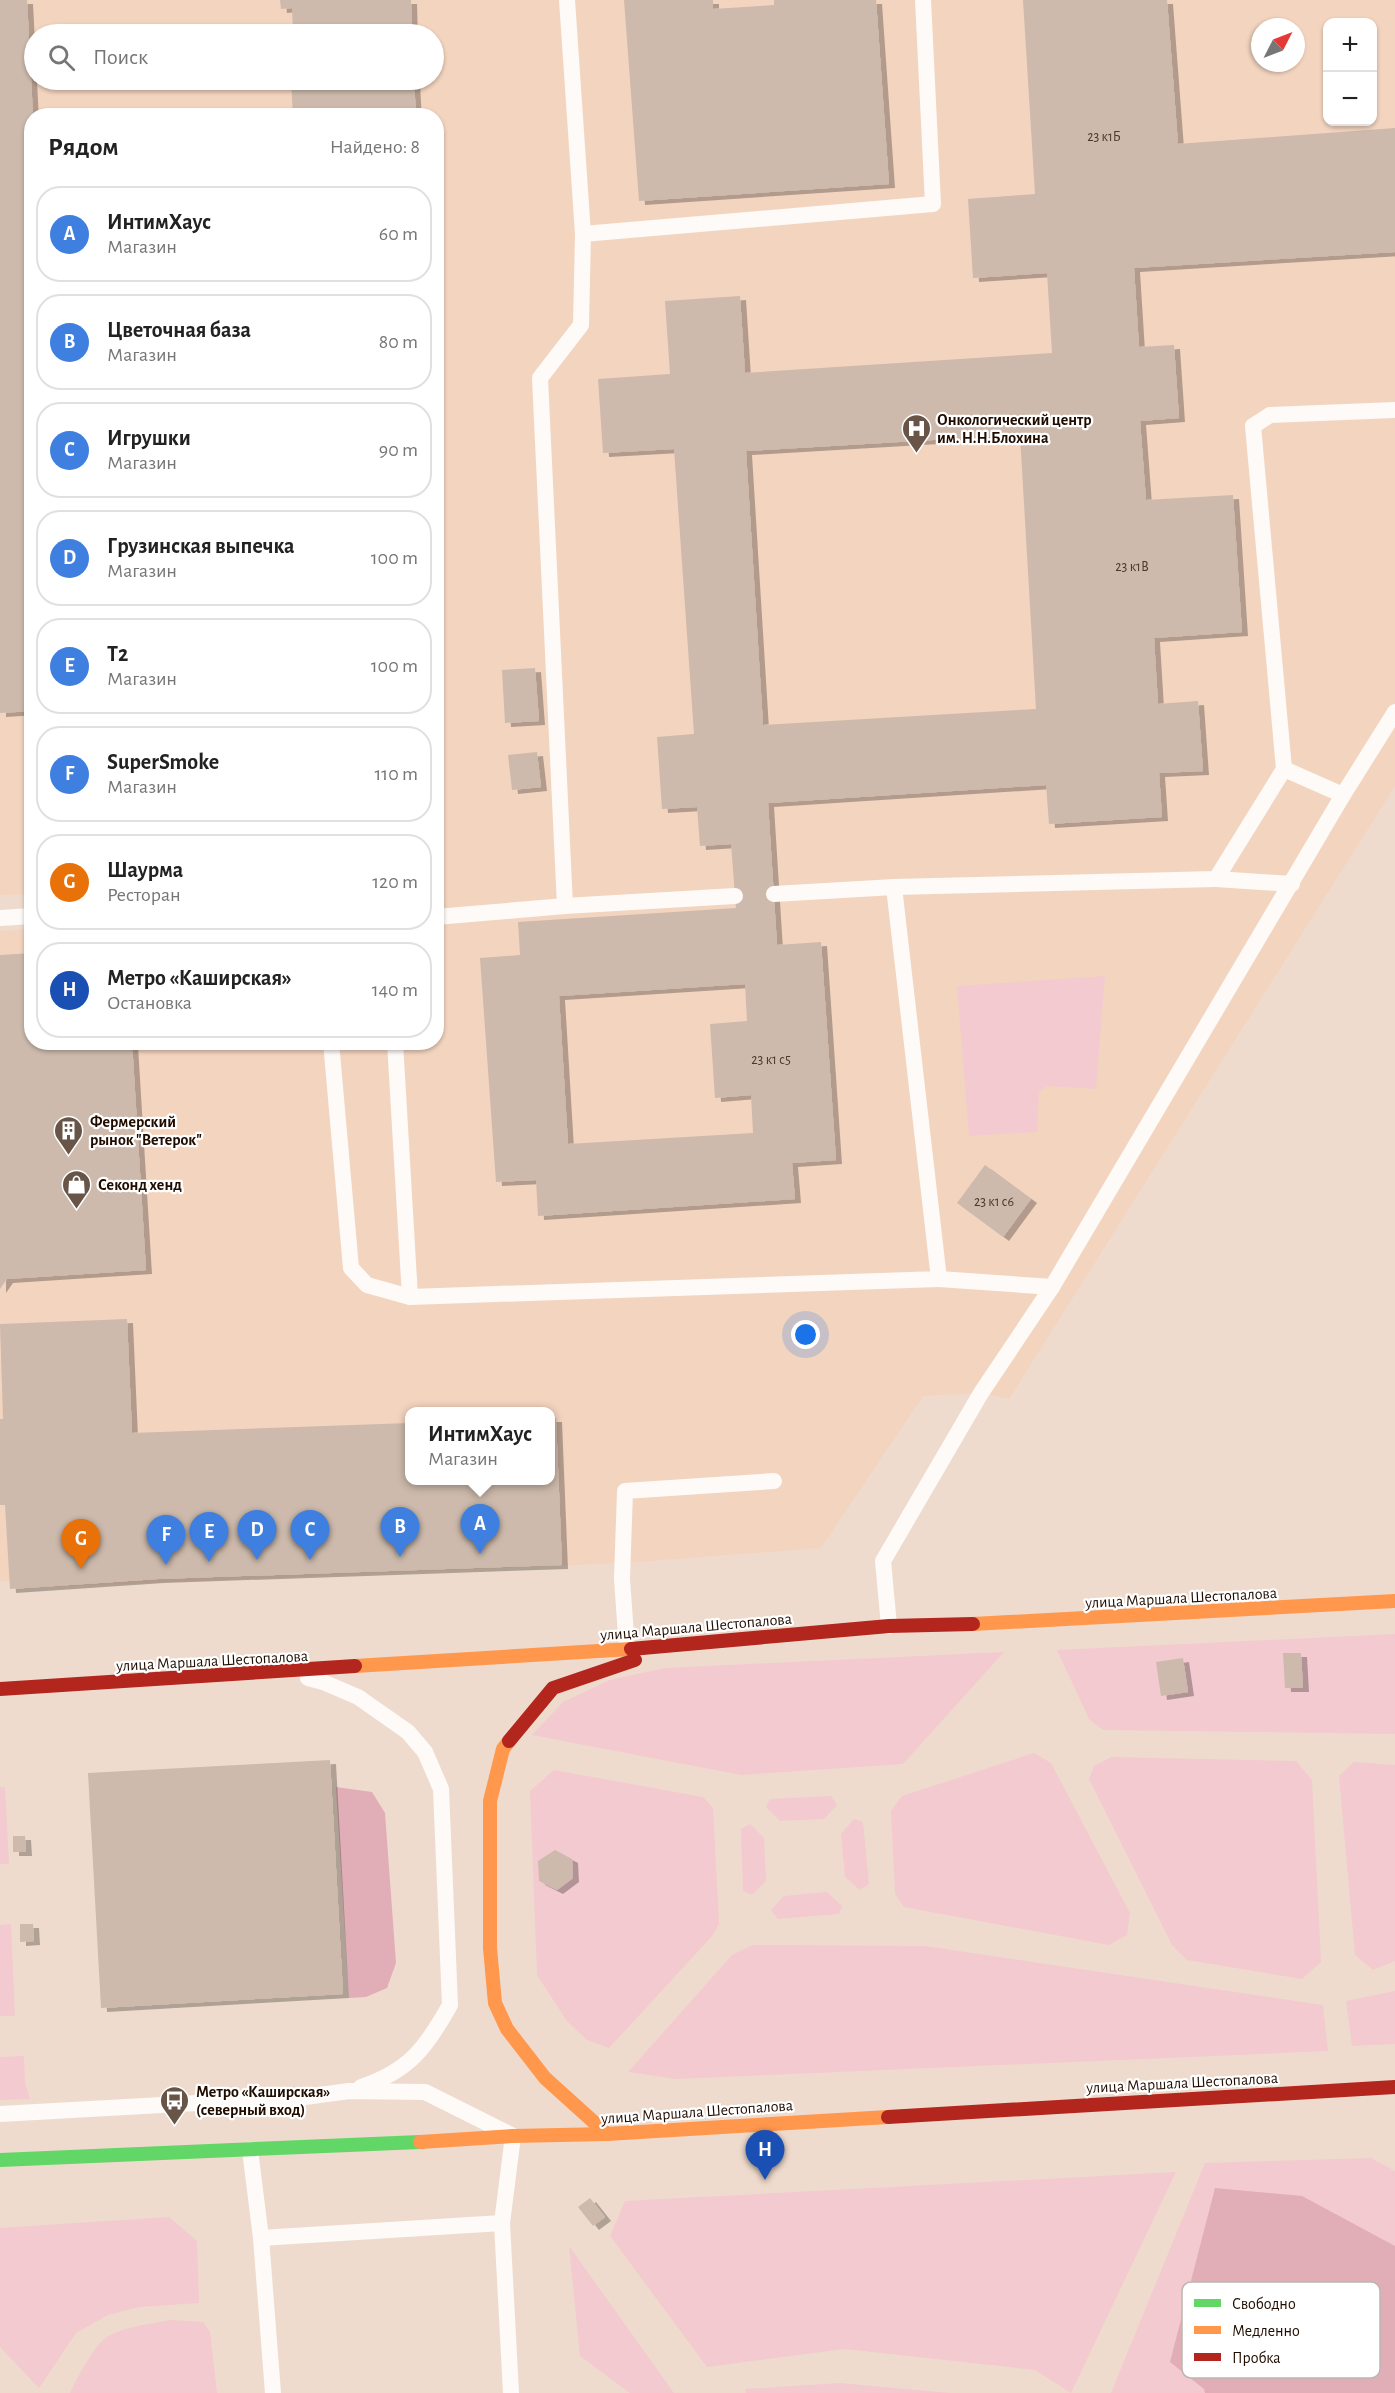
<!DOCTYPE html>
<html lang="ru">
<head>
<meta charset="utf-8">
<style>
	:root { --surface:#fff; --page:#f6f6f6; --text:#222; --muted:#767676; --line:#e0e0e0; --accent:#0f766e }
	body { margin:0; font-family:"Alegreya Sans",sans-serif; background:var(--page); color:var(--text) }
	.controls { position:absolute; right:18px; top:18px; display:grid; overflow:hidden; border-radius:12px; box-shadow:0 2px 4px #0004 }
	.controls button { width:54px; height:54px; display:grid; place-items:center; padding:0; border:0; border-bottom:2px solid var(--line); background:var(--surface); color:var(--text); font:30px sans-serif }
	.compass { position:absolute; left:1251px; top:18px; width:54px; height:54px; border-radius:50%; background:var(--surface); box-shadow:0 2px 4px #0004; rotate:48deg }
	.you { position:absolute; left:806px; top:1335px; width:21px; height:21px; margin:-15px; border:4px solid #fff; border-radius:50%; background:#1a73e8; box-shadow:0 0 0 9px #1a73e833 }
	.badge { display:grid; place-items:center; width:39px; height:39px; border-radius:50%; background:var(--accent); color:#fff; font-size:20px; font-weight:700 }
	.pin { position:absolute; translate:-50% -50px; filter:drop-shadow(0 2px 3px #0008) }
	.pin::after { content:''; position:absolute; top:32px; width:21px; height:18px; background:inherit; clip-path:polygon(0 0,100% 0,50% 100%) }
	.popup { position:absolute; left:405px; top:1407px; width:150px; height:78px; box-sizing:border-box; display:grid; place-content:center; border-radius:12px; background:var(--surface); filter:drop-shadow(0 2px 4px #0005); font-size:20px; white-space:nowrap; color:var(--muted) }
	.popup b { font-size:22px; color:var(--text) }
	.popup::after { content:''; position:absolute; left:50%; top:100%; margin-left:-12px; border:12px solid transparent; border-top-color:var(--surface) }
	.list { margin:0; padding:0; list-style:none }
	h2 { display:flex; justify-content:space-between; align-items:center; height:78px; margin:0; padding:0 24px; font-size:26px }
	h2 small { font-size:20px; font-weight:400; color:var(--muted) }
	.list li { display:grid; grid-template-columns:39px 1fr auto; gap:18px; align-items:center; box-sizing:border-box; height:96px; margin:0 12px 12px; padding:0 12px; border:2px solid var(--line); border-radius:24px }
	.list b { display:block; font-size:22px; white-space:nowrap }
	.list p { margin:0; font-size:20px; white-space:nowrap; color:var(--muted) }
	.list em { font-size:20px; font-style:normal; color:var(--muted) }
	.icon { flex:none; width:33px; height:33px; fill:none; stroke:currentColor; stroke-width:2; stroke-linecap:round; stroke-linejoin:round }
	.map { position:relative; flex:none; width:1395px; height:2393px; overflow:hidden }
	.search { position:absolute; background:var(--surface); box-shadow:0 2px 4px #0004; left:24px; top:24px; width:420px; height:66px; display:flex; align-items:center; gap:15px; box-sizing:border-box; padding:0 21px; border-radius:33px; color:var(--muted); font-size:22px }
	.panel { position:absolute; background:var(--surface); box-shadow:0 2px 4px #0004; left:24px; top:108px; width:420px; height:942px; border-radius:24px }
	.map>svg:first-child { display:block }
</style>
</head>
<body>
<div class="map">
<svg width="1395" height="2393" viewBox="0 0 1395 2393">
	<defs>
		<filter id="shadow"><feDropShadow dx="6" dy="4" stdDeviation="0" flood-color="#0004"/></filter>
	</defs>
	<rect width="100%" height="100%" fill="#efdbcd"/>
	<path fill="#f3d4bf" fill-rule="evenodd" d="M 0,0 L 1395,0 L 1395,786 L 1009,1399 L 981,1393 L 923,1396 L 821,1548 L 622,1563 L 10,1589 L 10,1581 L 0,1581 L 0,931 L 31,929 L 32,1042 L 436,1042 L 436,116 L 32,116 L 32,894 L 0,895 ZM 1328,22 L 1372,22 L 1372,122 L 1328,122 ZM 1260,27 L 1296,27 L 1296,63 L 1260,63 ZM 34,34 L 434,34 L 434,80 L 34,80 ZM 410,1412 L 550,1412 L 550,1480 L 410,1480 Z"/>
	<g fill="#f3cacf">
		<path d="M 1105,976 L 1096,1089 L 1047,1086 L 1039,1093 L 1037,1132 L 969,1136 L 957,986 Z"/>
		<path d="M 1395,1634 L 1395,1734 L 1103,1730 L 1089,1719 L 1057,1650 Z"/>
		<path d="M 1004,1652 L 903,1764 L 741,1775 L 532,1735 L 563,1702 L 610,1680 L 665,1668 Z"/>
		<path d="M 1034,1753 L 1051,1763 L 1130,1913 L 1127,1935 L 1109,1945 L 904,1907 L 895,1894 L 891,1811 L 902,1796 Z"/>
		<path d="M 1111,1757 L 1296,1761 L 1312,1780 L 1321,1962 L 1302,1979 L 1187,1960 L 1172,1945 L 1089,1779 L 1094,1766 Z"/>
		<path d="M 1354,1762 L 1395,1765 L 1395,1961 L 1373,1970 L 1355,1955 L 1339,1776 Z"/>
		<path d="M 554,1770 L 703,1797 L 713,1808 L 719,1924 L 713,1935 L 609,2048 L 587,2040 L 567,2021 L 537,1975 L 530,1791 Z"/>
		<path d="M 0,1787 L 5,1787 L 9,1864 L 0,1864 Z"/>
		<path d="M 831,1796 L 837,1805 L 824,1819 L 780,1821 L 766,1807 L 770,1799 Z"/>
		<path d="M 854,1819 L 863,1822 L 869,1884 L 860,1890 L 845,1877 L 841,1834 Z"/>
		<path d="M 750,1824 L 764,1838 L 766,1881 L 752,1895 L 743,1891 L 741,1829 Z"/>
		<path d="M 827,1892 L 842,1906 L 839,1914 L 778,1919 L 771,1910 L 784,1896 Z"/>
		<path d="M 11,1924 L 15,2016 L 0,2016 L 0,1925 Z"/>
		<path d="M 753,1945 L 925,1946 L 1323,2005 L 1328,2051 L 676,2079 L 628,2072 L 732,1955 Z"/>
		<path d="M 1395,1991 L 1395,2044 L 1352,2046 L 1346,2001 Z"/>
		<path d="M 24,2056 L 25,2083 L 30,2099 L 0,2100 L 0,2057 Z"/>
		<path d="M 1371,2158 L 1395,2171 L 1395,2393 L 1111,2393 L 1205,2163 Z"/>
		<path d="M 1176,2172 L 1071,2393 L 1035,2370 L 845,2349 L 707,2367 L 610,2236 L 625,2201 Z"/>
		<path d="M 169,2217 L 197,2241 L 199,2303 L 139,2307 L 108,2315 L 76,2333 L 39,2388 L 0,2347 L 0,2228 Z"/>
		<path d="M 569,2246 L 674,2393 L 630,2393 L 580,2356 Z"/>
		<path d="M 171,2320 L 203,2322 L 210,2332 L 217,2393 L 70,2393 C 77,2378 91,2352 103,2340 C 118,2327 151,2324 171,2320 Z"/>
		<path d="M 840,2383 L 950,2393 L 746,2393 L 745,2389 Z"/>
	</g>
	<g fill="#e1aeb7">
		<path d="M 336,1787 L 372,1792 L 385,1813 L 396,1963 L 387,1988 L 366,1997 L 349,1998 Z"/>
		<path d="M 1215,2188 L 1302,2196 L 1395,2246 L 1395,2393 L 1205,2393 L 1204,2389 L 1170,2362 Z"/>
	</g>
	<g fill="#cdbaac" fill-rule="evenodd" filter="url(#shadow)">
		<path d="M 0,0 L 27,0 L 33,116 L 32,711 L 0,713 Z"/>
		<path d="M 280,0 L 411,0 L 412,34 L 293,34 L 292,8 L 281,9 Z"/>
		<path d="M 624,0 L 713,0 L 713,9 L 774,5 L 774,0 L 876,0 L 889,184 L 639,201 Z"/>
		<path d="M 1023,0 L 1167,0 L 1178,144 L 1395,128 L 1395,252 L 1134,268 L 1139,347 L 1174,345 L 1179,418 L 1140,421 L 1146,500 L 1233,495 L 1242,632 L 1154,638 L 1158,704 L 1198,701 L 1203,771 L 1159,773 L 1162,817 L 1049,824 L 1046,785 L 768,803 L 777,945 L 821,942 L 836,1160 L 792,1163 L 795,1199 L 538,1216 L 536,1180 L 496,1182 L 480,958 L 520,955 L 518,922 L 736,908 L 731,844 L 700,846 L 697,807 L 662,809 L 657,737 L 694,734 L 674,449 L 603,453 L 598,379 L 670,374 L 665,301 L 740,296 L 745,373 L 1052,353 L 1047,273 L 973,278 L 968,199 L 1035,194 ZM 1020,435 L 1036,709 L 763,725 L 746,451 ZM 745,984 L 747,1021 L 710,1024 L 715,1098 L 751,1095 L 753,1133 L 568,1144 L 559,996 Z"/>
		<path d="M 291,80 L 414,80 L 416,116 L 293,116 Z"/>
		<path d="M 535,668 L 539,721 L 505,723 L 502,670 Z"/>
		<path d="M 537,752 L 541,787 L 512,790 L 508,755 Z"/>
		<path d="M 32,953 L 32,1042 L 132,1042 L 146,1270 L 7,1279 L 0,1289 L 0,955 Z"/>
		<path d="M 985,1165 L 1031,1199 L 1003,1237 L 957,1203 Z"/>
		<path d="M 127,1319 L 132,1433 L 410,1423 L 410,1480 L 550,1480 L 550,1418 L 556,1418 L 562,1565 L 158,1579 L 10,1589 L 5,1505 L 0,1505 L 0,1419 L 3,1419 L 0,1324 Z"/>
		<path d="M 1283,1653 L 1301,1653 L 1303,1688 L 1285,1688 Z"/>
		<path d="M 1183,1658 L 1188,1692 L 1161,1696 L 1156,1662 Z"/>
		<path d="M 330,1760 L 343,1994 L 101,2008 L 88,1773 Z"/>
		<path d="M 13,1836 L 25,1836 L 26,1852 L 13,1852 Z"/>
		<path d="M 555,1850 L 572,1859 L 573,1878 L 557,1890 L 539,1881 L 538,1861 Z"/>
		<path d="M 20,1924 L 33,1924 L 34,1941 L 20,1942 Z"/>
		<path d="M 590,2198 L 605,2217 L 593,2226 L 578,2207 Z"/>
	</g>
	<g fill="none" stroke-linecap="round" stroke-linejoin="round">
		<g stroke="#fdfaf8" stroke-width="16">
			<path d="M 583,234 L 933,204 L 923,0"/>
			<path d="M 1284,769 L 1343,795"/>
			<path d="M 1216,879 L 1292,884"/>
			<path d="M 774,894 L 894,887 L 1216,879 L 1284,769 L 1253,426 L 1270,415 L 1395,410"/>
			<path d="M 565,906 L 735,896"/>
			<path d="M 436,917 L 565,906 L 540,378 L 581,325 L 583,234 L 567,0"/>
			<path d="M 0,918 L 32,916"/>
			<path d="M 331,1042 L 351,1268 L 367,1285 L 410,1297"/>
			<path d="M 395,1042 L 410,1297 L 939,1279 L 894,887"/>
			<path d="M 939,1279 L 1052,1287"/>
			<path d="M 889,1626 L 883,1561 L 981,1393 L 1052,1287 L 1343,795 L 1395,712"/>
			<path d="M 627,1649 L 622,1579 L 625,1491 L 774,1481"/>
			<path d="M 308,1678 L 323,1682 L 358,1697 L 408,1732 L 425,1752 L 441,1789 L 450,2005 C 426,2048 409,2071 361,2087"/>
			<path d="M 0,2114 L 305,2097 L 349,2091 L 425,2092 L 513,2136 L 502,2223 L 511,2393"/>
			<path d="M 250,2150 L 261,2238 L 273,2393"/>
			<path d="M 261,2238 L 502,2223"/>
		</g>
		<path stroke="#63d668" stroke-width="14" d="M 0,2160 L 420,2142"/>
		<g stroke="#ff974d" stroke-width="14">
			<path d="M 973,1624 L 1395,1601"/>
			<path d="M 355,1666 L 631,1649"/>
			<path d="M 509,1741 L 503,1749 L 490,1801 L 490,1948 L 495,2003 L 507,2029 L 545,2078 L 607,2134"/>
			<path d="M 420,2142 L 513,2136 L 607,2134 L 888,2117"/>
		</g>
		<g stroke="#b3261e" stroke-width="14">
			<path d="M 631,1649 L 889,1626 L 973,1624"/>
			<path d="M 0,1689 L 355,1666"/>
			<path d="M 509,1741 L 553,1688 L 635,1660"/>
			<path d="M 888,2117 L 1395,2087"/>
		</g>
	</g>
	<defs>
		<symbol id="hospital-pin" viewBox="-11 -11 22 30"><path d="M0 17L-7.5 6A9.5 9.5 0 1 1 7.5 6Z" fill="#695548" stroke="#fff"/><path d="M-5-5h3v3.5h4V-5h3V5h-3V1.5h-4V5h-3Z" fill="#fff"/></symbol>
		<symbol id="building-pin" viewBox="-11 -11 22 30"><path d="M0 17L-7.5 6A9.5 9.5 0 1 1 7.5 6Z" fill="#695548" stroke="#fff"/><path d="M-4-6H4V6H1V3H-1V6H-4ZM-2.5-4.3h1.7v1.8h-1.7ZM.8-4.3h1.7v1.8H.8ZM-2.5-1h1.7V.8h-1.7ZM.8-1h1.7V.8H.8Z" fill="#fff"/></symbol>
		<symbol id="shop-pin" viewBox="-11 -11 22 30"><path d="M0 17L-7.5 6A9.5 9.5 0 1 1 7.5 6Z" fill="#695548" stroke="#fff"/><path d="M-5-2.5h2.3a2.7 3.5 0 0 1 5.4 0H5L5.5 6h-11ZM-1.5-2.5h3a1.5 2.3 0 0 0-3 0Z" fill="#fff"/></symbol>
		<symbol id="bus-pin" viewBox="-11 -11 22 30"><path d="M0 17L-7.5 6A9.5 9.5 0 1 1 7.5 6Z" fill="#695548" stroke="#fff"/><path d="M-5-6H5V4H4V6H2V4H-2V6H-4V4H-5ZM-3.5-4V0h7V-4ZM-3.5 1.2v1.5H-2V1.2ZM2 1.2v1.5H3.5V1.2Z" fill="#fff"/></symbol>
	</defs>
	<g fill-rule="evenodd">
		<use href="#hospital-pin" x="900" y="412" width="33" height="45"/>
		<use href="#building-pin" x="52" y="1114" width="33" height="45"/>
		<use href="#shop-pin" x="60" y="1168" width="33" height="45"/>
		<use href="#bus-pin" x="158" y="2084" width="33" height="45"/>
	</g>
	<g text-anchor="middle" stroke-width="4.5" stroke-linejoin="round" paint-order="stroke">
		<g font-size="14" fill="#4c382b">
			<text x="1104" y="141">23 к1Б</text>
			<text x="1132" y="571">23 к1В</text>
			<text x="771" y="1064">23 к1 с5</text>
			<text x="994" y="1206">23 к1 с6</text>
		</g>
		<g font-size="16" font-weight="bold" fill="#210d00" stroke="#fff" text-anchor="start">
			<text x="937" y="425">Онкологический центр<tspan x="937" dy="18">им. Н.Н.Блохина</tspan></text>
			<text x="90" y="1127">Фермерский<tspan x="90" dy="18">рынок "Ветерок"</tspan></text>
			<text x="98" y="1190">Секонд хенд</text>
			<text x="196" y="2097">Метро «Каширская»<tspan x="196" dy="18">(северный вход)</tspan></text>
		</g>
		<g font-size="16" fill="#210d00" stroke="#fff">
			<text transform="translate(1181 1597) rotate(-3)" y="6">улица Маршала Шестопалова</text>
			<text transform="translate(696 1626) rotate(-5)" y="6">улица Маршала Шестопалова</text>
			<text transform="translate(212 1660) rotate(-3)" y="6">улица Маршала Шестопалова</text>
			<text transform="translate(1182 2082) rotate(-3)" y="6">улица Маршала Шестопалова</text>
			<text transform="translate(697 2111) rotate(-4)" y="6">улица Маршала Шестопалова</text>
		</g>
	</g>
	<rect x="1182" y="2282" width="198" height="96" rx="9" fill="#fff" stroke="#bcb6b2" stroke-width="1.5"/>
	<rect x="1194" y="2299" width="27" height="8" fill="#63d668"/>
	<rect x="1194" y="2326" width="27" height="8" fill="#ff974d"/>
	<rect x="1194" y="2353" width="27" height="8" fill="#b3261e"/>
	<g font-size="16" fill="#210d00">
		<text x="1232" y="2309">Свободно</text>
		<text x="1232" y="2336">Медленно</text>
		<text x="1232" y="2363">Пробка</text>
	</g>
</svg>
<div class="controls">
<button>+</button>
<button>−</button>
</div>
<svg class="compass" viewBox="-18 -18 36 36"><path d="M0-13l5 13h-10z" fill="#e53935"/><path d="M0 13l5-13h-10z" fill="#767676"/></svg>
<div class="you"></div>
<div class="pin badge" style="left:480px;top:1554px;background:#3f7fe0">A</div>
<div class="popup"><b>ИнтимХаус</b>Магазин</div>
<div class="pin badge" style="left:400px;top:1557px;background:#3f7fe0">B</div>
<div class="pin badge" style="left:310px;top:1560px;background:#3f7fe0">C</div>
<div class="pin badge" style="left:257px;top:1560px;background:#3f7fe0">D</div>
<div class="pin badge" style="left:209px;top:1562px;background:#3f7fe0">E</div>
<div class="pin badge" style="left:166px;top:1565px;background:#3f7fe0">F</div>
<div class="pin badge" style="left:81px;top:1569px;background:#e8710a">G</div>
<div class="pin badge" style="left:765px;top:2180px;background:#1a4fb4">H</div>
<div class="search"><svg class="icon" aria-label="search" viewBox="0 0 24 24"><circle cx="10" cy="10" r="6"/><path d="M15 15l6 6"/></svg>Поиск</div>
<section class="panel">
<h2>Рядом<small>Найдено: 8</small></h2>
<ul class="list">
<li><span class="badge" style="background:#3f7fe0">A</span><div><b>ИнтимХаус</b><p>Магазин</p></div><em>60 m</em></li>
<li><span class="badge" style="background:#3f7fe0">B</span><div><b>Цветочная база</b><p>Магазин</p></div><em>80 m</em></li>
<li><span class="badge" style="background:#3f7fe0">C</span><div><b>Игрушки</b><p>Магазин</p></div><em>90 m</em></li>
<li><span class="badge" style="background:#3f7fe0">D</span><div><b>Грузинская выпечка</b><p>Магазин</p></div><em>100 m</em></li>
<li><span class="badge" style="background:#3f7fe0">E</span><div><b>T2</b><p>Магазин</p></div><em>100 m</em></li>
<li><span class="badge" style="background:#3f7fe0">F</span><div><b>SuperSmoke</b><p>Магазин</p></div><em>110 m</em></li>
<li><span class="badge" style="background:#e8710a">G</span><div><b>Шаурма</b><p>Ресторан</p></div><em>120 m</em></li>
<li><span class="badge" style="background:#1a4fb4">H</span><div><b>Метро «Каширская»</b><p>Остановка</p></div><em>140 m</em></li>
</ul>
</section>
</div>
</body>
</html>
